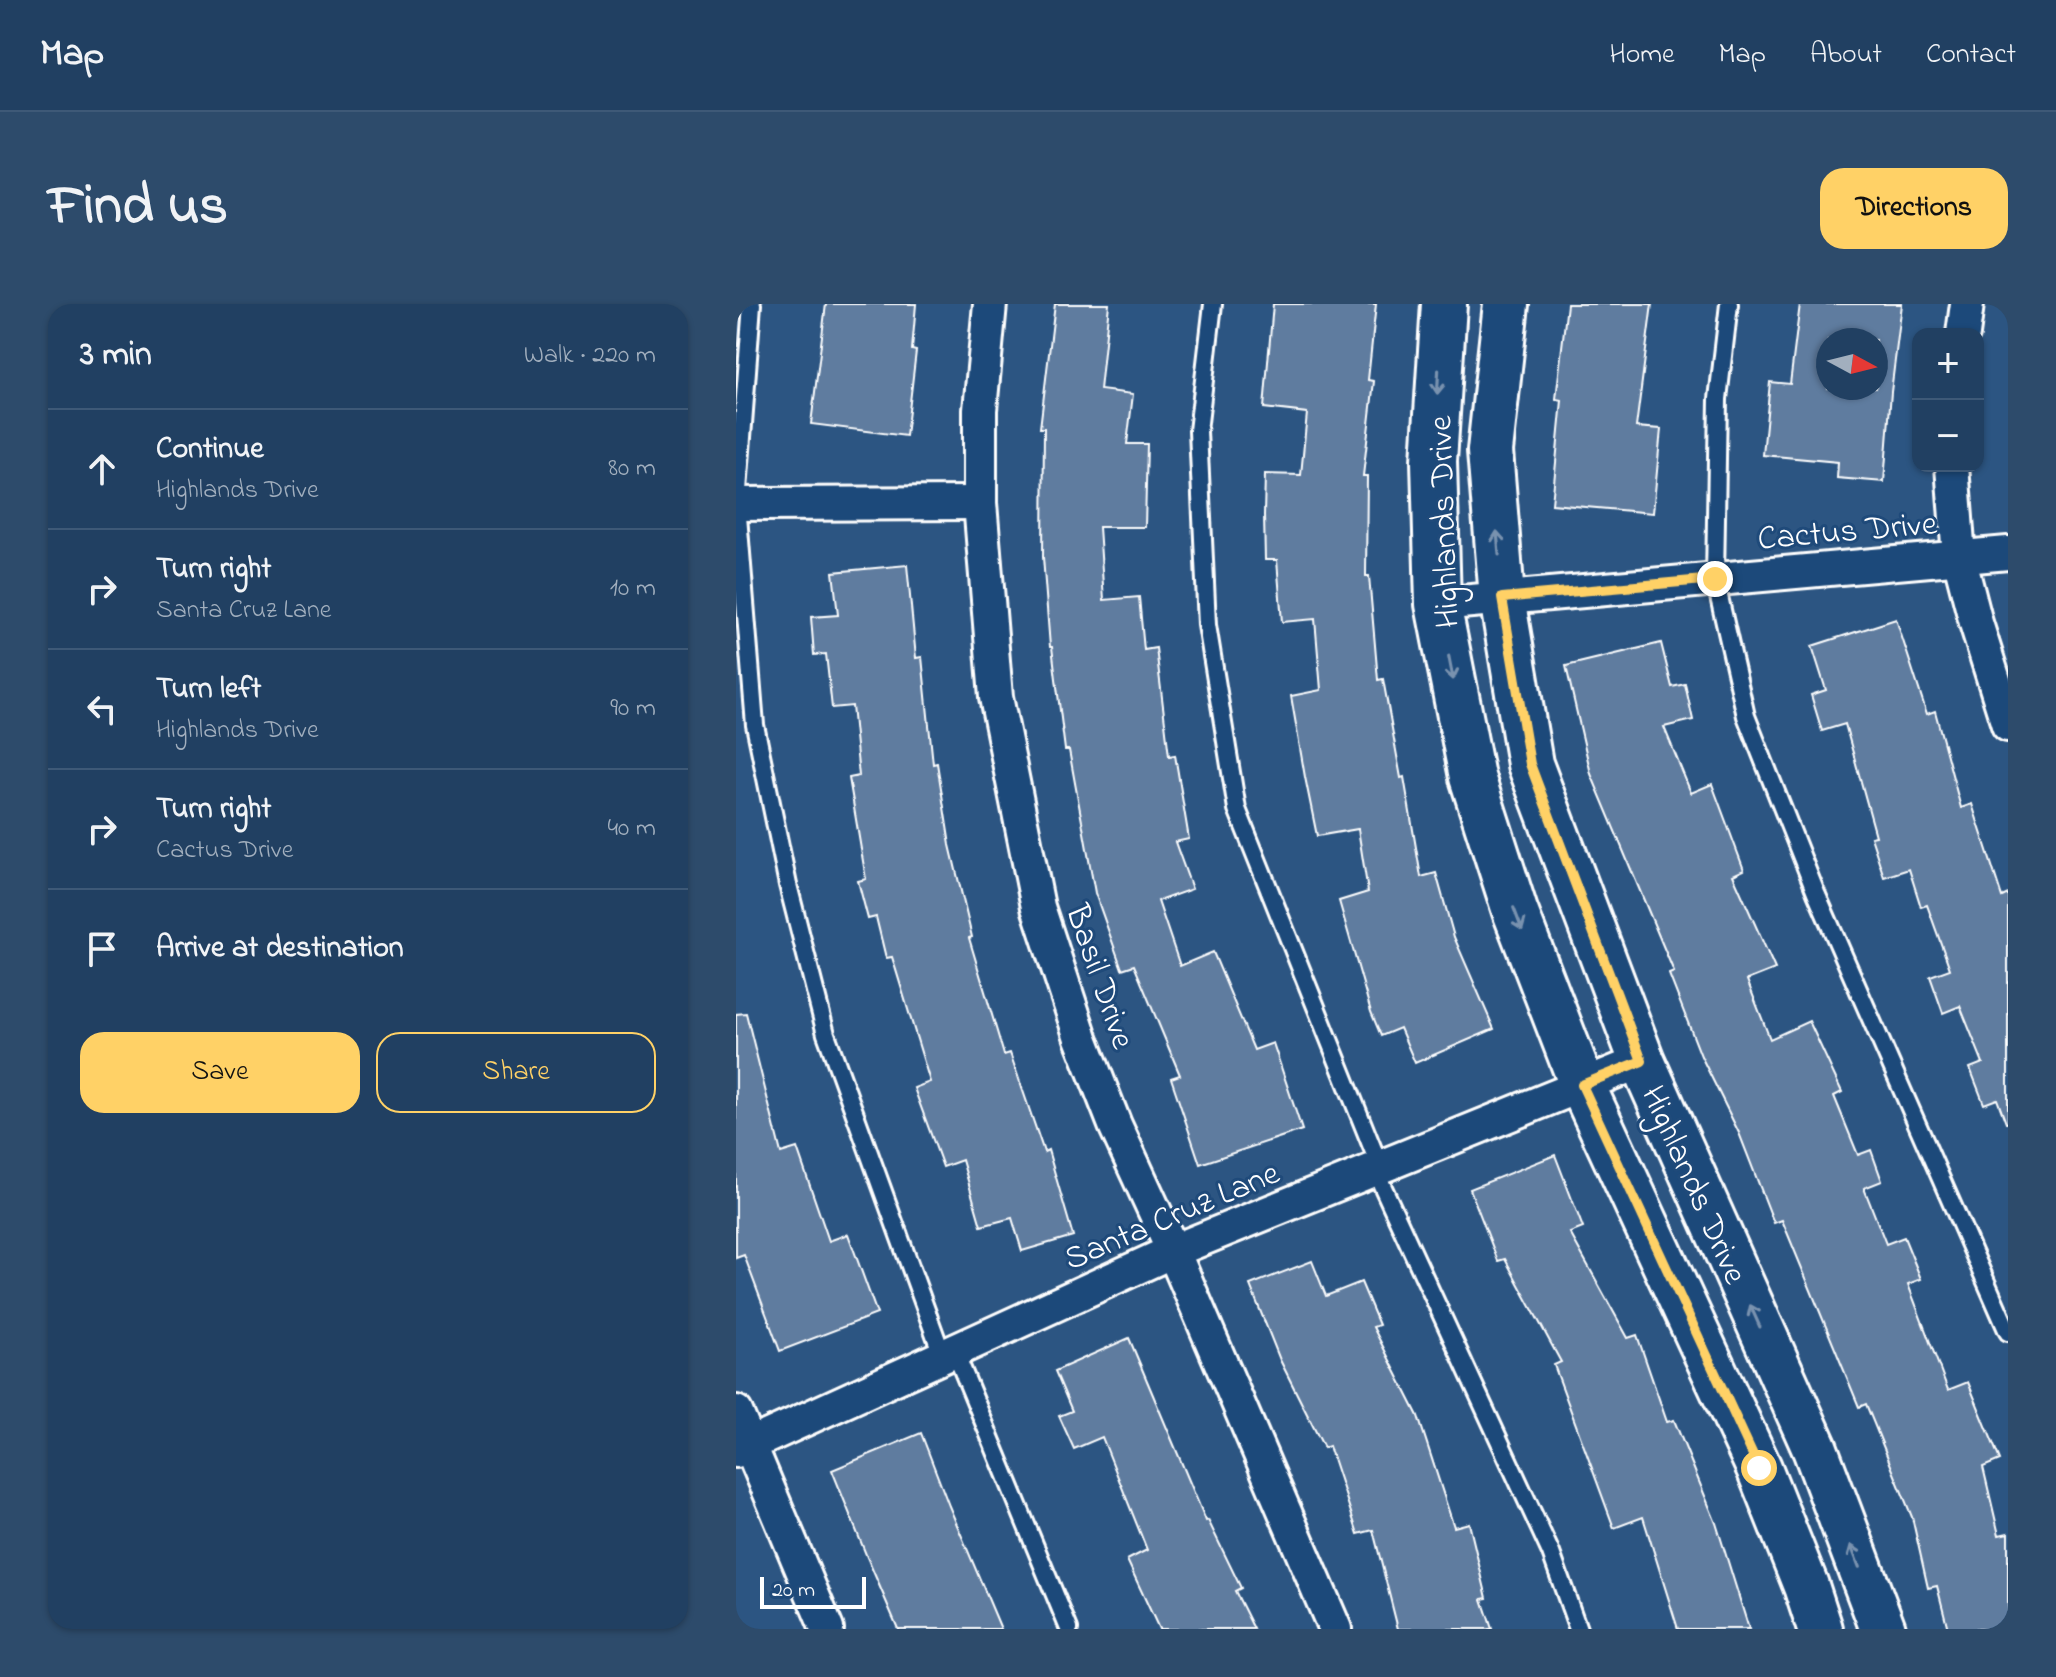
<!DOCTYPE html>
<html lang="en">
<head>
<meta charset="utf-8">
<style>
	:root { --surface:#214062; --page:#2d4b6b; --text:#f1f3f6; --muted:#a2afbe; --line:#3e5977; --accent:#ffd166 }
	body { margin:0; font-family:"Indie Flower",sans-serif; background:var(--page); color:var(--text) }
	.controls { position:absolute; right:24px; top:24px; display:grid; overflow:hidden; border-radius:16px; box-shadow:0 2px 6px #0004 }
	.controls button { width:72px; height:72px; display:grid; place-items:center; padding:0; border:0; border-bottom:2px solid var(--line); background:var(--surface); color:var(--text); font:40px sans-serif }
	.compass { position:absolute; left:1080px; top:24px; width:72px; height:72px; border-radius:50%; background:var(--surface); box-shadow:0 2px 6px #0004; rotate:97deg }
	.scale { position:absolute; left:24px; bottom:20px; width:106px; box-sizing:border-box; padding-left:8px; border:4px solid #fff; border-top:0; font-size:22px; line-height:28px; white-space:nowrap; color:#fff; -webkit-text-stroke:6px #1f4a7a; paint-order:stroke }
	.stop { position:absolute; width:24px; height:24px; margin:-18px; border:6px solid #ffd166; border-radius:50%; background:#fff }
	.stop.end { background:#ffd166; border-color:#fff; box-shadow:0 2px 8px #0008 }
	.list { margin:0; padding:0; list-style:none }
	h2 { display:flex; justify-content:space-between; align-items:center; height:104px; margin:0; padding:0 32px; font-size:34px }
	h2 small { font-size:26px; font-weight:400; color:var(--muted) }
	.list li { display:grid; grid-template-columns:52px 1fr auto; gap:24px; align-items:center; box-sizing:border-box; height:120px; padding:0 32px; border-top:2px solid var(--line) }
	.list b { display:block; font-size:30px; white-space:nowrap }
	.list p { margin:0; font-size:26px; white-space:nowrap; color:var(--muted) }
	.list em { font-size:26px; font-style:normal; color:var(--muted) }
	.actions { display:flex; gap:16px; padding:24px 32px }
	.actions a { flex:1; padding:18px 0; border:2px solid var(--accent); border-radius:24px; text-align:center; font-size:28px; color:var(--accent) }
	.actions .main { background:var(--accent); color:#111 }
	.icon { flex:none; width:44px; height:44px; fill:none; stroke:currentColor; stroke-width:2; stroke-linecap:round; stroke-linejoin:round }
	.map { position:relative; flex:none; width:1272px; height:1325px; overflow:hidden; border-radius:24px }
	header { display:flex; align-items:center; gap:48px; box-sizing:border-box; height:112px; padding:0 40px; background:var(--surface); border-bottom:2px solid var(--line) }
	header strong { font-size:38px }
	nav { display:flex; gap:44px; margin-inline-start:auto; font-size:28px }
	.intro { display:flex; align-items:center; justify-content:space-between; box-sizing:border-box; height:192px; padding:0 48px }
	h1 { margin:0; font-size:56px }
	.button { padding:20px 36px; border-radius:24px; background:var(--accent); color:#111; font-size:28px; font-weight:700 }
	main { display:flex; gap:48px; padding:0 48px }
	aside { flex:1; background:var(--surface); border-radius:24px; box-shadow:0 2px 6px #0004 }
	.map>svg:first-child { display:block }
</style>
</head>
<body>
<header>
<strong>Map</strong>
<nav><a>Home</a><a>Map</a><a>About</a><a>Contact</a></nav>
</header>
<div class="intro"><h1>Find us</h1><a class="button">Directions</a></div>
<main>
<aside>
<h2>3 min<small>Walk · 220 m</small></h2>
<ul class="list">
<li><svg class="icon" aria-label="ahead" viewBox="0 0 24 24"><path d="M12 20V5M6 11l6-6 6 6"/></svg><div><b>Continue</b><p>Highlands Drive</p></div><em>80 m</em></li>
<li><svg class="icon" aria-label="right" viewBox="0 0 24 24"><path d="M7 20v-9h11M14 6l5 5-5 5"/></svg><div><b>Turn right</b><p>Santa Cruz Lane</p></div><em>10 m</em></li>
<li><svg class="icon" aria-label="left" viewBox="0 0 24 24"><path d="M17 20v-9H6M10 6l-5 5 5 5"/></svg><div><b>Turn left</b><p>Highlands Drive</p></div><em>90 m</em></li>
<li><svg class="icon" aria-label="right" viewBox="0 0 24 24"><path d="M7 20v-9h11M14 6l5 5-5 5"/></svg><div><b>Turn right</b><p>Cactus Drive</p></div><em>40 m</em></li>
<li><svg class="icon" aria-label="arrive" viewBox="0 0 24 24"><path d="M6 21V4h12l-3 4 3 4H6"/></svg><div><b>Arrive at destination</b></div></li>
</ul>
<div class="actions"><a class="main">Save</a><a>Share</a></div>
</aside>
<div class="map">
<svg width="1272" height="1325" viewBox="0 0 1272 1325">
	<rect width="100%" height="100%" fill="#2c5582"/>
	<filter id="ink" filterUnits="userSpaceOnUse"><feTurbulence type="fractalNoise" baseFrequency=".0125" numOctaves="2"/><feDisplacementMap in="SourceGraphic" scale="16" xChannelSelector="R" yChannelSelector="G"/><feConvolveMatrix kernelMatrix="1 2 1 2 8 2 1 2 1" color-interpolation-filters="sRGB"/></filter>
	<g filter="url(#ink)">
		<g fill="#5e7c9f" stroke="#fff" stroke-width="2" fill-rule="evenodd">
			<path d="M 90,0 L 180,0 L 176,46 L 180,47 L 170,132 L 75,120 Z"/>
			<path d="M 319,0 L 373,0 L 364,86 L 397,90 L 391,140 L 411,140 L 409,223 L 363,223 L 368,296 L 403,293 L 408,346 L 420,344 L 433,452 L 439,451 L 453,535 L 439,538 L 456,585 L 422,597 L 444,662 L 477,648 L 518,746 L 537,739 L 566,826 L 464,860 L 435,774 L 444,771 L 398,661 L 386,665 L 359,589 L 333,446 L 329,446 L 316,343 L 314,343 L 307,253 L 308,124 L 304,124 Z"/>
			<path d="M 537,0 L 640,0 L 632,76 L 638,77 L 627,172 L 631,172 L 630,272 L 633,272 L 642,376 L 647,375 L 665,474 L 668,473 L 685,573 L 700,569 L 718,633 L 758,725 L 679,759 L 664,724 L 645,732 L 635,708 L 603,597 L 632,588 L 622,525 L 581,532 L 569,473 L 555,392 L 585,386 L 579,315 L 546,318 L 541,256 L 529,256 L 528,211 L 529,170 L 565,171 L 571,109 L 528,104 Z"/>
			<path d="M 831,0 L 916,0 L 900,123 L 925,125 L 917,209 L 816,200 L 826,96 L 820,95 Z"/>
			<path d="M 1064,0 L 1166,0 L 1155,88 L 1148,178 L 1101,174 L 1102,158 L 1027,151 L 1034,78 L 1054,80 ZM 1092,36 L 1140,36 L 1140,84 L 1092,84 Z"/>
			<path d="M 171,261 L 180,354 L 186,353 L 197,460 L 201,459 L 214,541 L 236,633 L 233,634 L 268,751 L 274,749 L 308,848 L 312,846 L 337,932 L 286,947 L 276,914 L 245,922 L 226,856 L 207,863 L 178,784 L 194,778 L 156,653 L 150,654 L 140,613 L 132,615 L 122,577 L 130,575 L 113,474 L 123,472 L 116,402 L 96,404 L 90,350 L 78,351 L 75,313 L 102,311 L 97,268 Z"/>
			<path d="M 1160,315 L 1191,410 L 1199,407 L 1225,504 L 1236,500 L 1266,593 L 1272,590 L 1272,819 L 1270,819 L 1261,795 L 1248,800 L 1234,764 L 1247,759 L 1224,702 L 1207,709 L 1194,672 L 1214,665 L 1191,601 L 1185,603 L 1173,565 L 1148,573 L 1135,533 L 1140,532 L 1109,420 L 1086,427 L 1075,391 L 1090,386 L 1076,342 Z"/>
			<path d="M 925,339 L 936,383 L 949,380 L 957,416 L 928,423 L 955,489 L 976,480 L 1008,566 L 997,571 L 1039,665 L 1011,676 L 1034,735 L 1073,717 L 1106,788 L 1098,792 L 1122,851 L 1135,846 L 1146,877 L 1128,884 L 1150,940 L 1168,933 L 1185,975 L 1172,980 L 1212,1086 L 1232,1078 L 1264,1156 L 1247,1163 L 1263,1231 L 1272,1229 L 1272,1325 L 1212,1325 L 1201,1282 L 1192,1284 L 1176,1213 L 1130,1100 L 1123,1103 L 1046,916 L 1038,919 L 1003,829 L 965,752 L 933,670 L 938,668 L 855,470 L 830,362 Z"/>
			<path d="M 10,709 L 45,849 L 61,844 L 93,937 L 112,930 L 141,1010 L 44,1047 L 8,951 L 0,954 L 0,710 Z"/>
			<path d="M 819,851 L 847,924 L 834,929 L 892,1034 L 901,1031 L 931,1118 L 938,1116 L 980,1219 L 1013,1325 L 942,1325 L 907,1213 L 878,1224 L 818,1061 L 825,1058 L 769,955 L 762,957 L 734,885 Z"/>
			<path d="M 576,957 L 590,992 L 625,978 L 643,1021 L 637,1023 L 682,1112 L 718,1223 L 733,1219 L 751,1294 L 746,1295 L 756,1325 L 662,1325 L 637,1226 L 622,1230 L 593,1142 L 588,1144 L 544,1056 L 514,981 Z"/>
			<path d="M 393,1034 L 470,1217 L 472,1216 L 505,1284 L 499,1287 L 518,1325 L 423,1325 L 391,1256 L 411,1246 L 366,1133 L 338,1145 L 323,1112 L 336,1107 L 319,1067 Z"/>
			<path d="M 185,1129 L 213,1202 L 265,1325 L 162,1325 L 131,1253 L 96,1166 Z"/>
		</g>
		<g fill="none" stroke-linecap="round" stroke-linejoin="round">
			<defs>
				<g id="lane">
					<path d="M 16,0 L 1,200 L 19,421 L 52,581 L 90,730 L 207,1053"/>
					<path d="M 477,0 L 462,127 L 471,321 L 501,505 L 644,863"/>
					<path d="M 993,0 L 982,95 L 979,275 L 1010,412 L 1080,589 L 1272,1028"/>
					<path d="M 639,866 L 815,1249 L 842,1325"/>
					<path d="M 219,1048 L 333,1325"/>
				</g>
				<g id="street">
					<path d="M 254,0 L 244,106 L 244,199 L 260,393 L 302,603 L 345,734 L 379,821 L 437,947 L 599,1325"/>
					<path d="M 1227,30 L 1231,0"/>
					<path d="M 1216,162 L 1223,253 L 1240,319 L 1272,421"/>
					<path d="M 0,200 L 244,199"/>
					<path d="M 702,300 L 1272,249"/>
					<path d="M 0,1108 L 91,1325"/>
					<path d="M 0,1147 L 437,947 L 906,757"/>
				</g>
				<g id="secondary">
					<path d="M 708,0 L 698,157 L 702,300 L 736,473 L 779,607 L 846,781 L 1023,1164 L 1070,1282 L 1084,1325"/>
					<path d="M 770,0 L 754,147 L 766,294 L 794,460 L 906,757 L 1079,1145 L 1147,1325"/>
				</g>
			</defs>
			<use href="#lane" stroke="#fff" stroke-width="22"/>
			<use href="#street" stroke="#fff" stroke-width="38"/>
			<use href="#secondary" stroke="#fff" stroke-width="50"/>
			<use href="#lane" stroke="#1f4a7a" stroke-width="16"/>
			<use href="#street" stroke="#1f4a7a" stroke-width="32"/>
			<use href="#secondary" stroke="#1f4a7a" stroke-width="44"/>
		</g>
		<defs><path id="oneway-shaft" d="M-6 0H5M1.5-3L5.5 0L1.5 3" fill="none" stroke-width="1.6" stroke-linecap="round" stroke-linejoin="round" transform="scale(2)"/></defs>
		<g stroke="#7992af">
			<use href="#oneway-shaft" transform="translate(702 78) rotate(93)"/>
			<use href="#oneway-shaft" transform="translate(762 239) rotate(-95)"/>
			<use href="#oneway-shaft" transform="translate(715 364) rotate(79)"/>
			<use href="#oneway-shaft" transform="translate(782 615) rotate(69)"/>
			<use href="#oneway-shaft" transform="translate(1019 1012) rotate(-114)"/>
			<use href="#oneway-shaft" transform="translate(1119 1252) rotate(-111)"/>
		</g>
	</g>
	<g fill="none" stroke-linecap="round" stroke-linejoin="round" filter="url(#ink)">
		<path stroke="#ffd166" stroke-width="10" d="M 979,275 L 766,294 L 794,460 L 906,757 L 846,781 L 1023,1164"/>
	</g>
	<g text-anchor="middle" stroke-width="6" stroke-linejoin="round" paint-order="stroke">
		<g font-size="34" fill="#fff" stroke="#1f4a7a">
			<text transform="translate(706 218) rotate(-92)" y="12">Highlands Drive</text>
			<text transform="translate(1111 225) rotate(-5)" y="12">Cactus Drive</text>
			<text transform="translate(366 672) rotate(71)" y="12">Basil Drive</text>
			<text transform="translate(960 880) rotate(66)" y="12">Highlands Drive</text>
			<text transform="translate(435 910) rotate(-23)" y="12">Santa Cruz Lane</text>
		</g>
	</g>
</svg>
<div class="controls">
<button>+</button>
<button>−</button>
</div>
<svg class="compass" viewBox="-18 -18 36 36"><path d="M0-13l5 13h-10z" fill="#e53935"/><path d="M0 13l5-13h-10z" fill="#a2afbe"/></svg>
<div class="scale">20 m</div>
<div class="stop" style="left:1023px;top:1164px"></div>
<div class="stop end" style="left:979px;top:275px"></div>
</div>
</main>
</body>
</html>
